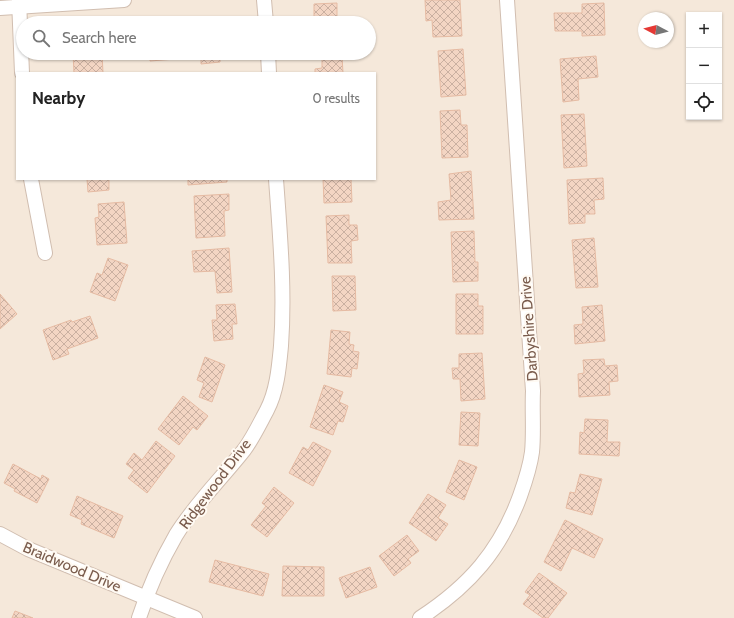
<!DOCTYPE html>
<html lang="en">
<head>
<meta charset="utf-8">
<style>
	:root { --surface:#fff; --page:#f6f6f6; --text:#222; --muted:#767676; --line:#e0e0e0 }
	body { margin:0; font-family:Cabin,sans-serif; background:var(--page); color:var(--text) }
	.controls { position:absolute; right:12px; top:12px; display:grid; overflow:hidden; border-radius:0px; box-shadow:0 1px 3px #0004 }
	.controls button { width:36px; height:36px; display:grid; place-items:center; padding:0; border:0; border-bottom:1px solid var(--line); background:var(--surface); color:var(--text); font:20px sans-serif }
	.compass { position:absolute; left:638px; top:12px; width:36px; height:36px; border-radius:50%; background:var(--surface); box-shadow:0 1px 3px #0004; rotate:277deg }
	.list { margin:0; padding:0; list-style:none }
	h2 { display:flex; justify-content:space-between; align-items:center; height:52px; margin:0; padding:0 16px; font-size:17px }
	h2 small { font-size:13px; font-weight:400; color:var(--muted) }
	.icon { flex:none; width:22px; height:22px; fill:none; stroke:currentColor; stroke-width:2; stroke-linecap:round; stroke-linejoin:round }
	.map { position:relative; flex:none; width:734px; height:618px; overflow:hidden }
	.search { position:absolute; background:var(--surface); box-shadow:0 1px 3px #0004; left:16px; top:16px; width:360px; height:44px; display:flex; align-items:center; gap:10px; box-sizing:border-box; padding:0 14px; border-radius:22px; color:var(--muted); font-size:15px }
	.panel { position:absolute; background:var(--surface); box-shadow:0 1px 3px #0004; left:16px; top:72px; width:360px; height:108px; border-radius:0px }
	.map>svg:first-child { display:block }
</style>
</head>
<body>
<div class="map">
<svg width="734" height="618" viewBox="0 0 734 618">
	<defs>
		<pattern id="building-cross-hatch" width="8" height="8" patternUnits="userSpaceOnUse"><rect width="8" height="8" fill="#f3d5c3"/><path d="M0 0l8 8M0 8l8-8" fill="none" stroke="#cab0a1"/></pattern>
	</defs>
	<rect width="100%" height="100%" fill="#fdf6ec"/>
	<path fill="#f5e8da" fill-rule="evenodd" d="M 0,0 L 734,0 L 734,618 L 0,618 ZM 689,15 L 719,15 L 719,117 L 689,117 ZM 644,18 L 668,18 L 668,42 L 644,42 ZM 23,23 L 369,23 L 369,53 L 23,53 ZM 17,73 L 375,73 L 375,179 L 17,179 Z"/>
	<g fill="url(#building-cross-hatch)" stroke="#e6bba3">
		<path d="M 425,0 L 460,0 L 462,36 L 433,37 L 432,20 L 426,21 Z"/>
		<path d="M 337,3 L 337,23 L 314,23 L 314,4 Z"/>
		<path d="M 604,3 L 605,35 L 582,36 L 582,31 L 555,31 L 554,13 L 582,13 L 582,4 Z"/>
		<path d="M 463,49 L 466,95 L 441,97 L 438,51 Z"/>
		<path d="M 73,53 L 102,53 L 103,73 L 74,73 Z"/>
		<path d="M 150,53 L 220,53 L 220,62 L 201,64 L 201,57 L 150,61 Z"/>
		<path d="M 342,56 L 343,73 L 315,73 L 315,69 L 322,68 L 322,58 Z"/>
		<path d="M 596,56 L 598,77 L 578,79 L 579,100 L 563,102 L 560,59 Z"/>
		<path d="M 460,110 L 461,125 L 467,125 L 468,157 L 442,158 L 440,111 Z"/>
		<path d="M 584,114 L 587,166 L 564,168 L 561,115 Z"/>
		<path d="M 471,171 L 474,219 L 439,220 L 438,202 L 451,200 L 449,174 Z"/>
		<path d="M 603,178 L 604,199 L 594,200 L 595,214 L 585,214 L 585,223 L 569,224 L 567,180 Z"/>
		<path d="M 87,179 L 109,179 L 109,190 L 88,192 Z"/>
		<path d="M 188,179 L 227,179 L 227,182 L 188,185 Z"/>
		<path d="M 323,179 L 351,179 L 352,202 L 324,203 Z"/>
		<path d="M 229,194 L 229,210 L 224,211 L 225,236 L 196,238 L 194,196 Z"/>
		<path d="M 124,202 L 127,243 L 97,245 L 95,218 L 99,217 L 98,204 Z"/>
		<path d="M 349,215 L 349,225 L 357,225 L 358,240 L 351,241 L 352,263 L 328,263 L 326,216 Z"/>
		<path d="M 474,231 L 475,262 L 478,262 L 478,281 L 453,282 L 451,232 Z"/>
		<path d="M 594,238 L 598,287 L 576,288 L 572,240 Z"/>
		<path d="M 229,248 L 232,292 L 217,293 L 215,271 L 194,272 L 192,251 Z"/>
		<path d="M 108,258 L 128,265 L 115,301 L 90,292 L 97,273 L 102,275 Z"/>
		<path d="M 332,276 L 355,276 L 356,310 L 333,311 Z"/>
		<path d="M 0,294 L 17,314 L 0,329 Z"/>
		<path d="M 456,294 L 478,294 L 478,306 L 483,306 L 483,334 L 456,334 Z"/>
		<path d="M 235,304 L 237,324 L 232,324 L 233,339 L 214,341 L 212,320 L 217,320 L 216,305 Z"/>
		<path d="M 602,305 L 605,341 L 575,344 L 574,325 L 583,324 L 582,307 Z"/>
		<path d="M 90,316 L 98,338 L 67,349 L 69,354 L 53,360 L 43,330 L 71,320 L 72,322 Z"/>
		<path d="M 331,330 L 350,332 L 349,344 L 354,345 L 353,351 L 359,352 L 357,369 L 352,368 L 351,377 L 327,374 Z"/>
		<path d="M 482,353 L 485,399 L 461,401 L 460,379 L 453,379 L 452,368 L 459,368 L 459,354 Z"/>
		<path d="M 205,357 L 225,365 L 212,402 L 199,397 L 204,383 L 197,380 Z"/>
		<path d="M 604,359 L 605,366 L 617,365 L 618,381 L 609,382 L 610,395 L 579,397 L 578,374 L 584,373 L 583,360 Z"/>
		<path d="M 324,385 L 343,392 L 339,402 L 348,406 L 343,422 L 338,421 L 333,435 L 310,427 Z"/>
		<path d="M 183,396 L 208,416 L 197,430 L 193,427 L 179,445 L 158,429 Z"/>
		<path d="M 461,412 L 480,413 L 478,446 L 459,445 Z"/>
		<path d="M 585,419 L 608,420 L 607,442 L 620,442 L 619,456 L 579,454 L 580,432 L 584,433 Z"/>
		<path d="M 156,441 L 175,456 L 147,493 L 128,478 L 134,470 L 126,464 L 134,453 L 142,460 Z"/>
		<path d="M 313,442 L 331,451 L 313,486 L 289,473 L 303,447 L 308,450 Z"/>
		<path d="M 459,460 L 477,467 L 464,500 L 446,492 Z"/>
		<path d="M 13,464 L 41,479 L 42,475 L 49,479 L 37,503 L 14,491 L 15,489 L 4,483 Z"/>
		<path d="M 580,474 L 602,479 L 592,515 L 566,508 L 570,492 L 575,493 Z"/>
		<path d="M 274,487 L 294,503 L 267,537 L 251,525 L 266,506 L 262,503 Z"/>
		<path d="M 428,494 L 446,505 L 438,518 L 448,524 L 436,541 L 409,523 Z"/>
		<path d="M 77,496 L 123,516 L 114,538 L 81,524 L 82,520 L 70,515 Z"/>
		<path d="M 565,520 L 603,539 L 594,558 L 572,548 L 561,571 L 544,562 Z"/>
		<path d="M 407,535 L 419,551 L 408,559 L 411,563 L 394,576 L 379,556 Z"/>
		<path d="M 215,560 L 269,574 L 263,596 L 209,582 Z"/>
		<path d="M 283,566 L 324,567 L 324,596 L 282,596 Z"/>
		<path d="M 370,567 L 377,587 L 346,598 L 339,578 Z"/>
		<path d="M 539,573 L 567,593 L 548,618 L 543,618 L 523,604 L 530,595 L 525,592 Z"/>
		<path d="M 15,611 L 33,618 L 12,618 Z"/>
	</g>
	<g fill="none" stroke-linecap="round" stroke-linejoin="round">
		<defs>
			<g id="minor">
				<path d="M 19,0 L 22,73"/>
				<path d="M 264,0 L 266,23"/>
				<path d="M 0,8 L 124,0"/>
				<path d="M 268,53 L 269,73"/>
				<path d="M 31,179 L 45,253"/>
				<path d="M 0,534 L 28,549 L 195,618"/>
				<path d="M 139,618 C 148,590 161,561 176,535 C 195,504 222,478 244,450 C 253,438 260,423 267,410 C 277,391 279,367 281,346 C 285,290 280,235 276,179"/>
				<path d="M 420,618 C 469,586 500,551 520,496 C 525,482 530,467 532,452 C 534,432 532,411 533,391 L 507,0"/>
			</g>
		</defs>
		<use href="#minor" stroke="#d1beb0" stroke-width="16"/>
		<use href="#minor" stroke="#fff" stroke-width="14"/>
	</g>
	<g text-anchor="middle" stroke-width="4" stroke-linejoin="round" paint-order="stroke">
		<g font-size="15" fill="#7a5c4d" stroke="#fffaf3">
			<text transform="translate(529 329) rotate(-94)" y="5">Darbyshire Drive</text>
			<text transform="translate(215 484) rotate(-53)" y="5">Ridgewood Drive</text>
			<text transform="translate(72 567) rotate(23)" y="5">Braidwood Drive</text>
		</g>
	</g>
</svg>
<div class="controls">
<button>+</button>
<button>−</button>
<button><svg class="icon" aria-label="locate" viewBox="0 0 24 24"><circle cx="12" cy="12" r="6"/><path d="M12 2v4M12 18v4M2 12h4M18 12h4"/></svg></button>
</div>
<svg class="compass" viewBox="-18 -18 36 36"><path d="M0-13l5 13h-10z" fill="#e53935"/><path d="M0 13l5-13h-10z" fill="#767676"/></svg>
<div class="search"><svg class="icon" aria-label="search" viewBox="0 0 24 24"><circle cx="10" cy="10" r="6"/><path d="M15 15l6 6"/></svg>Search here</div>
<section class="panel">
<h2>Nearby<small>0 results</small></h2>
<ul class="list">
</ul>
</section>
</div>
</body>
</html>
